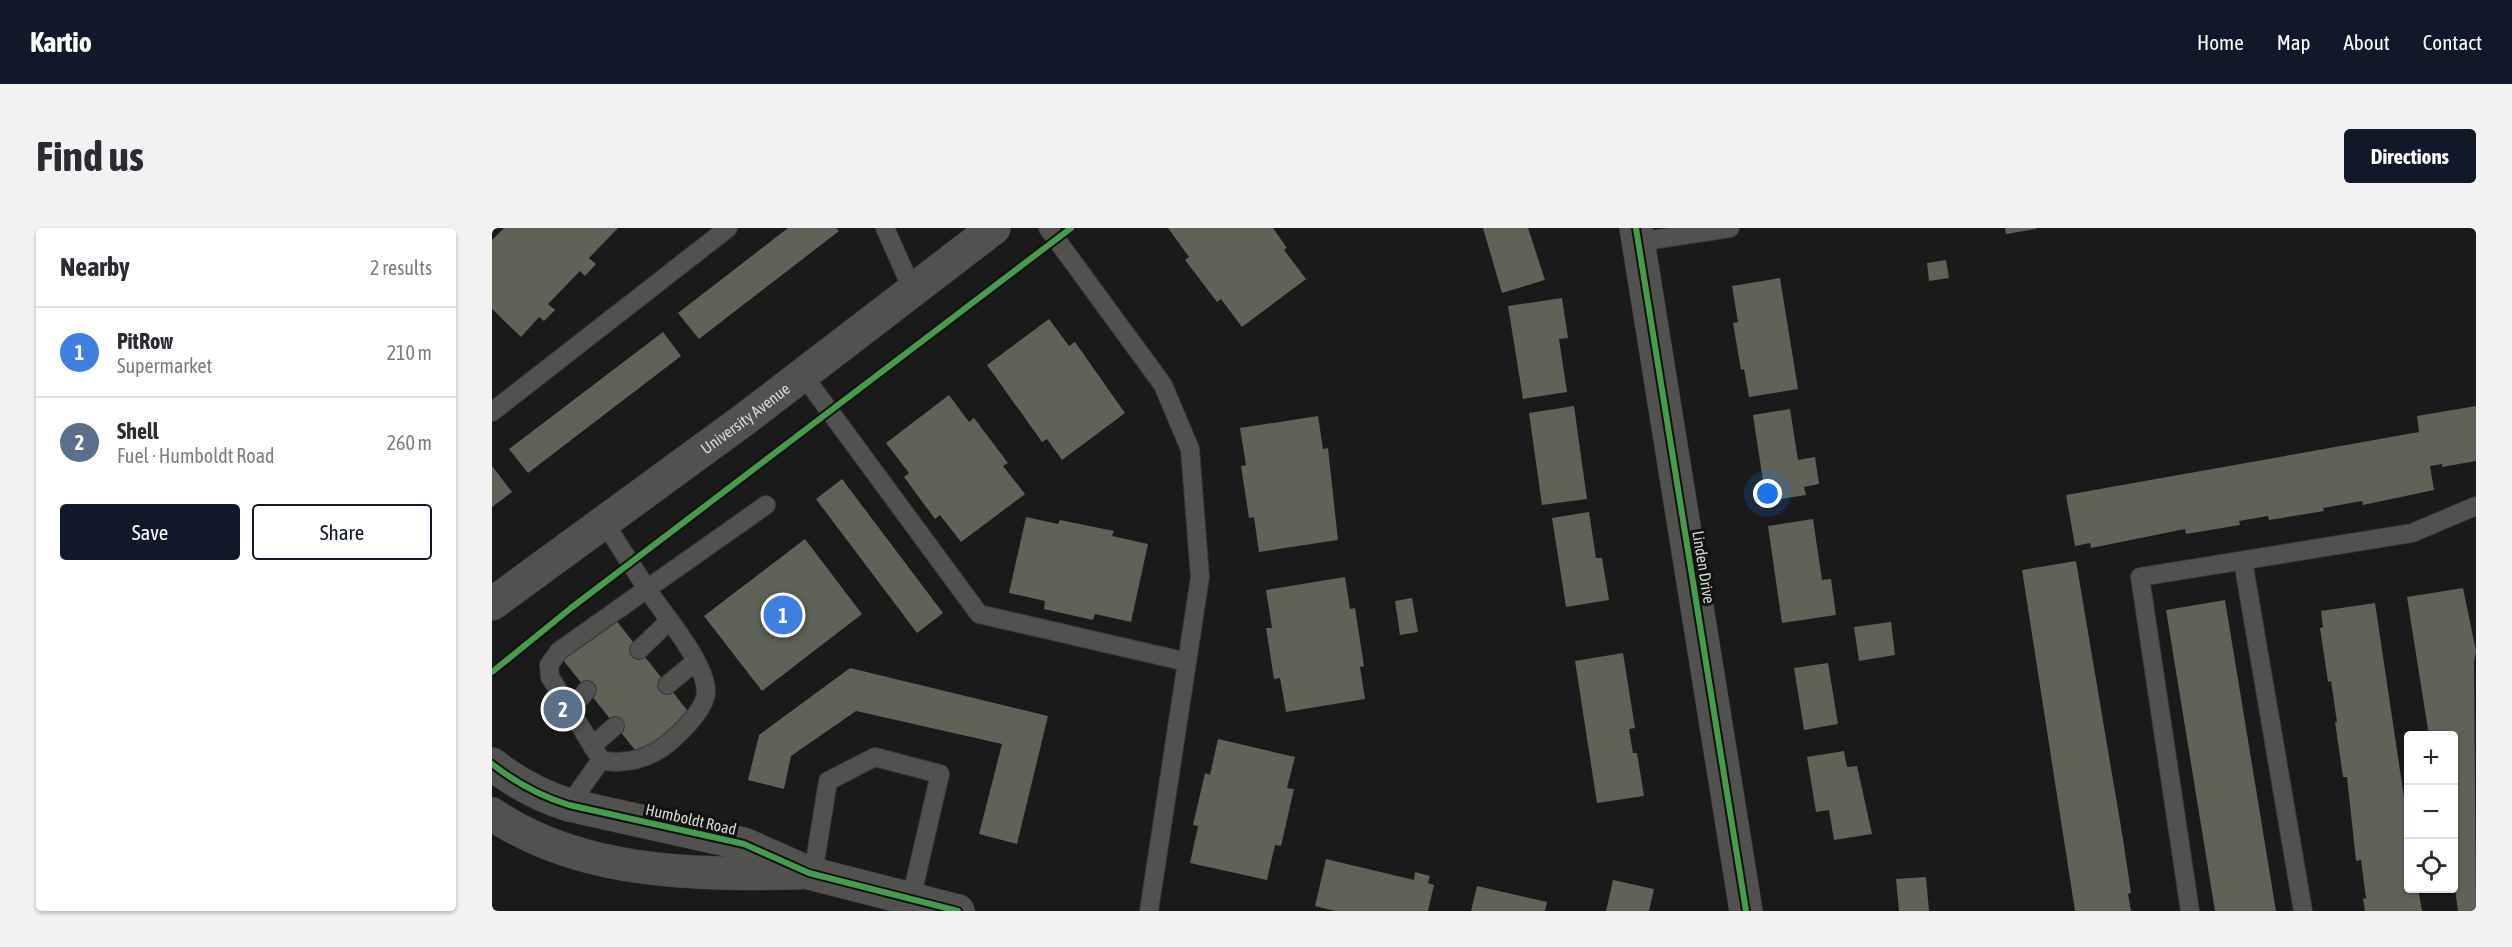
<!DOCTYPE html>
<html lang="en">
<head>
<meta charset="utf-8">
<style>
	:root { --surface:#fff; --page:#f2f2f3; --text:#2b2b33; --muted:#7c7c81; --line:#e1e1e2; --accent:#111827 }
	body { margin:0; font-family:"Asap Condensed",sans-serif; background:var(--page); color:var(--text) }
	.controls { position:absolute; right:18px; bottom:18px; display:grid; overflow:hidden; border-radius:6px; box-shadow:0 2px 4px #0004 }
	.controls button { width:54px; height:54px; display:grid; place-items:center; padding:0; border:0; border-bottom:2px solid var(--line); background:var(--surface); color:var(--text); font:30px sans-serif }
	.you { position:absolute; left:1276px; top:266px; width:21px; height:21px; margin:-15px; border:4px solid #fff; border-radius:50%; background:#1a73e8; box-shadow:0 0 0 9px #1a73e833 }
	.badge { display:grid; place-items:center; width:39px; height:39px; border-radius:50%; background:var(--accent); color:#fff; font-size:20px; font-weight:700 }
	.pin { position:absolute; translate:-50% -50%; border:3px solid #fff; box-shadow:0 2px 6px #0006 }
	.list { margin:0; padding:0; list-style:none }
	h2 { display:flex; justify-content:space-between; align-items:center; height:78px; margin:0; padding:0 24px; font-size:26px }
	h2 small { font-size:20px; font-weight:400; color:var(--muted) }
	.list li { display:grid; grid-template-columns:39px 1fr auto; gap:18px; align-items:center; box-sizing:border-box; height:90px; padding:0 24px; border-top:2px solid var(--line) }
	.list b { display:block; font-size:22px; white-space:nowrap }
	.list p { margin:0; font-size:20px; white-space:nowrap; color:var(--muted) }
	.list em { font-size:20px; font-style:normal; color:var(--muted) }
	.actions { display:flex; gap:12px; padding:18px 24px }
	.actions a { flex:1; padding:14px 0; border:2px solid var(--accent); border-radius:6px; text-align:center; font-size:21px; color:var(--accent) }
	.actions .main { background:var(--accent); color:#fff }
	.icon { flex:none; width:33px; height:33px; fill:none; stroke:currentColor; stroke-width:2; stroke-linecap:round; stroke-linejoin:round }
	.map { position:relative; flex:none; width:1984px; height:683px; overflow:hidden; border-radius:6px }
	header { display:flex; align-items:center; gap:36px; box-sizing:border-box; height:84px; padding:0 30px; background:var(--accent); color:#fff }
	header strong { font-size:28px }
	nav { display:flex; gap:33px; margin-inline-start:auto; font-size:21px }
	.intro { display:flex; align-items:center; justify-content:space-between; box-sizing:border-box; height:144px; padding:0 36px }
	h1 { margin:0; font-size:42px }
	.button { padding:15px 27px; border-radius:6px; background:var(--accent); color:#fff; font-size:21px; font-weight:700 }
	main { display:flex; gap:36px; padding:0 36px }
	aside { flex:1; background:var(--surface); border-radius:6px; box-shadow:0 2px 4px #0004 }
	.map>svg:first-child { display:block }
</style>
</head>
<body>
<header>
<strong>Kartio</strong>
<nav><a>Home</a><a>Map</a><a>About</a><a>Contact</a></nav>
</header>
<div class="intro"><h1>Find us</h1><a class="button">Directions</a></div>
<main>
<aside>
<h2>Nearby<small>2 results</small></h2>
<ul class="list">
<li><span class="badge" style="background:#3f7fe0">1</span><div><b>PitRow</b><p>Supermarket</p></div><em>210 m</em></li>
<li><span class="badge" style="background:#5c6f8a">2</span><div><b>Shell</b><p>Fuel · Humboldt Road</p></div><em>260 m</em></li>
</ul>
<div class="actions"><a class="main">Save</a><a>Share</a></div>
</aside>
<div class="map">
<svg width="1984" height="683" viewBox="0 0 1984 683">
	<rect width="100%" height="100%" fill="#1a1a1a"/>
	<g fill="#5e6257">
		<path d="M 12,0 L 126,0 L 97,30 L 104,36 L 93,48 L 88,43 L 56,76 L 63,82 L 52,93 L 47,89 L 29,109 L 0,81 L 0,12 Z"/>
		<path d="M 296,0 L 344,0 L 347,3 L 207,111 L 186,85 Z"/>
		<path d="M 676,0 L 781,0 L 795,20 L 792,22 L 814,51 L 750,99 L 729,71 L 725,74 L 693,32 L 697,29 Z"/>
		<path d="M 991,0 L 1036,0 L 1053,52 L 1010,65 Z"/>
		<path d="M 1513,0 L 1544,0 L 1544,1 L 1514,6 Z"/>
		<path d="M 1454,32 L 1457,50 L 1437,53 L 1435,35 Z"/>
		<path d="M 1288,50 L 1306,161 L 1257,169 L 1252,141 L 1249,142 L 1241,95 L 1246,94 L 1240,58 Z"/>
		<path d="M 1070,70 L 1076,110 L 1067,111 L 1075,164 L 1031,171 L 1016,78 Z"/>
		<path d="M 557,91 L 577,118 L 583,114 L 633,185 L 570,232 L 555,211 L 550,214 L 495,137 Z"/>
		<path d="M 171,104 L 189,128 L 36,245 L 17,221 Z"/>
		<path d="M 457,167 L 477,194 L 482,190 L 516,235 L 511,238 L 533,266 L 469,314 L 448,287 L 443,291 L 412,249 L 417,245 L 394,215 Z"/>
		<path d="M 1082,178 L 1095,271 L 1050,277 L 1037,185 Z"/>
		<path d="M 1984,178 L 1984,233 L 1950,239 L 1950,236 L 1938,238 L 1942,262 L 1871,277 L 1870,273 L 1831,280 L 1832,283 L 1777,292 L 1776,288 L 1747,293 L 1748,297 L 1694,306 L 1693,301 L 1599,320 L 1598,315 L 1583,318 L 1574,267 L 1927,204 L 1925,188 Z"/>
		<path d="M 1298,181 L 1306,232 L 1323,229 L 1327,256 L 1312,259 L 1314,267 L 1274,273 L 1261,187 Z"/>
		<path d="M 826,188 L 831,221 L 836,220 L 846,312 L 767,324 L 762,289 L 757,290 L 749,238 L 754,237 L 748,200 Z"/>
		<path d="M 0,238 L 20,264 L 0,279 Z"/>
		<path d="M 350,251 L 451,385 L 425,405 L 324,271 Z"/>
		<path d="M 1097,284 L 1104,330 L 1110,330 L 1117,372 L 1074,379 L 1060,290 Z"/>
		<path d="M 534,289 L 566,296 L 568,292 L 622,303 L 620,308 L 656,316 L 639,394 L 603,386 L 601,392 L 552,381 L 553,373 L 517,365 Z"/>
		<path d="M 1321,291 L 1330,352 L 1339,351 L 1344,387 L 1290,395 L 1276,298 Z"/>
		<path d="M 313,311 L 370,386 L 270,463 L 212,388 Z"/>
		<path d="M 1584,333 L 1631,611 L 1639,665 L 1636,666 L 1639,683 L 1583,683 L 1530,342 Z"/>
		<path d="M 853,349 L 858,381 L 863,380 L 872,438 L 868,439 L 873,471 L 794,484 L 788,450 L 782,451 L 774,400 L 780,400 L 774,362 Z"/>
		<path d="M 1971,360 L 1984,423 L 1982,433 L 1984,683 L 1966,683 L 1962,654 L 1962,508 L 1937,508 L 1915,369 Z"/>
		<path d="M 920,370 L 926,404 L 908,407 L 903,373 Z"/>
		<path d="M 1733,372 L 1784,683 L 1723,683 L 1674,382 Z"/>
		<path d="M 1883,375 L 1916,596 L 1916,660 L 1926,660 L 1930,683 L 1873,683 L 1871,671 L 1874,670 L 1869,632 L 1864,633 L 1855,549 L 1851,549 L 1843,494 L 1845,494 L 1839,453 L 1836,454 L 1828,400 L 1831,399 L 1829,383 Z"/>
		<path d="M 123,391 L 198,486 L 147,527 L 71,432 Z"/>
		<path d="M 1399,394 L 1403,427 L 1367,433 L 1362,399 Z"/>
		<path d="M 1131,425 L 1143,500 L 1137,501 L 1141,525 L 1145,525 L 1152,568 L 1105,575 L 1083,433 Z"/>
		<path d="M 1336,435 L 1346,496 L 1312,502 L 1302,440 Z"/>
		<path d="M 358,440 L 556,488 L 525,616 L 487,606 L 510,516 L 364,483 L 299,528 L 292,561 L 256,552 L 267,507 Z"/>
		<path d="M 726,511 L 803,529 L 795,560 L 802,561 L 789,618 L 783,617 L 775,652 L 698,635 L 706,598 L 701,597 L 713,545 L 718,547 Z"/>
		<path d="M 1352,523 L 1355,539 L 1365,538 L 1380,606 L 1342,612 L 1337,582 L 1324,584 L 1315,529 Z"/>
		<path d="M 834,631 L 922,652 L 923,644 L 938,648 L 936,655 L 942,657 L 936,683 L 843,683 L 823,678 Z"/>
		<path d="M 1434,649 L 1437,683 L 1407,683 L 1404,651 Z"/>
		<path d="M 1121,652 L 1162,661 L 1157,683 L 1114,683 Z"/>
		<path d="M 985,658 L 1055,674 L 1053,683 L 979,683 Z"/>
	</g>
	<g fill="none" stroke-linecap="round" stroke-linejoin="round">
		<defs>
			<g id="service">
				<path d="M 393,0 L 421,63"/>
				<path d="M 556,0 L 671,157 L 698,221 L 708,349 L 657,683"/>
				<path d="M 1146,14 L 1238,0"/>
				<path d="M 311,147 L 487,386 L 695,434"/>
				<path d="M 0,184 L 236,0"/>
				<path d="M 112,294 C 127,317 142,341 157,364 C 174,389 213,434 214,463 C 214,480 192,501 181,511 C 162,529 134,538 109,532 L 58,449 L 57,437 L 67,423 L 274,277"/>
				<path d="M 1751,333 L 1811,683"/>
				<path d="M 147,422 L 177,393"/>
				<path d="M 175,457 L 203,434"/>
				<path d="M 78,482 L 95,462"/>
				<path d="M 100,518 L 123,498"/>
				<path d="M 77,577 L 109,532"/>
				<path d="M 321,646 L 336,553 L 383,529 L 448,546 L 419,671"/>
				<path d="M 1698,683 L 1648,349 L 1920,305 L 1984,278"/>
			</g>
			<path id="minor" d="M 1144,0 L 1254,683"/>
			<g id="tertiary">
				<path d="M 0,536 C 24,555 48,568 77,577 L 252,616 L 317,645 L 466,683"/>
				<path d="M 0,586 C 88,646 203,647 306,645"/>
			</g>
			<g id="secondary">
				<path id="s1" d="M 0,376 L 253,191 L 502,0"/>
			</g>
		</defs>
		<use href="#service" stroke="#373736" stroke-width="20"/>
		<use href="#minor" stroke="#373736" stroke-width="34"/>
		<use href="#tertiary" stroke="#373736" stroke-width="34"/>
		<use href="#secondary" stroke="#373736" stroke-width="34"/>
		<use href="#service" stroke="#515150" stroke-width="18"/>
		<use href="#minor" stroke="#515150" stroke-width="33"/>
		<use href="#tertiary" stroke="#515150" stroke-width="33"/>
		<use href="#secondary" stroke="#515150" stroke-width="33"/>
		<defs>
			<g id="cycleway">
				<path d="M 1144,0 L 1254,683"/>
				<path d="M 0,444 L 79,380 L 579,0"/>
				<path d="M 0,536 C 24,555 48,568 77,577 L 252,616 L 317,645 L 466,683"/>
			</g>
		</defs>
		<use href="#cycleway" stroke="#111210" stroke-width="10"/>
		<use href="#cycleway" stroke="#469c4c" stroke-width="6"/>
	</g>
	<g text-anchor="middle" stroke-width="6" stroke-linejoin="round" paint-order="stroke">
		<g font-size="16" fill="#d8d9d7" stroke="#111210">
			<text dy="6" stroke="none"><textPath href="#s1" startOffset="314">University Avenue</textPath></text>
			<text transform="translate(1212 339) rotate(81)" y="6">Linden Drive</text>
			<text transform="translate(199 591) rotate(13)" y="6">Humboldt Road</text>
		</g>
	</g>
</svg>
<div class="controls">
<button>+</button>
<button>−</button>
<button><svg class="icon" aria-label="locate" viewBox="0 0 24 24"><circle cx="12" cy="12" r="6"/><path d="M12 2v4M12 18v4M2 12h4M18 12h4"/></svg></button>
</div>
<div class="you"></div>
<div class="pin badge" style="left:291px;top:387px;background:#3f7fe0">1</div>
<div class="pin badge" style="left:71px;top:481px;background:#5c6f8a">2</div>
</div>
</main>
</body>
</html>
